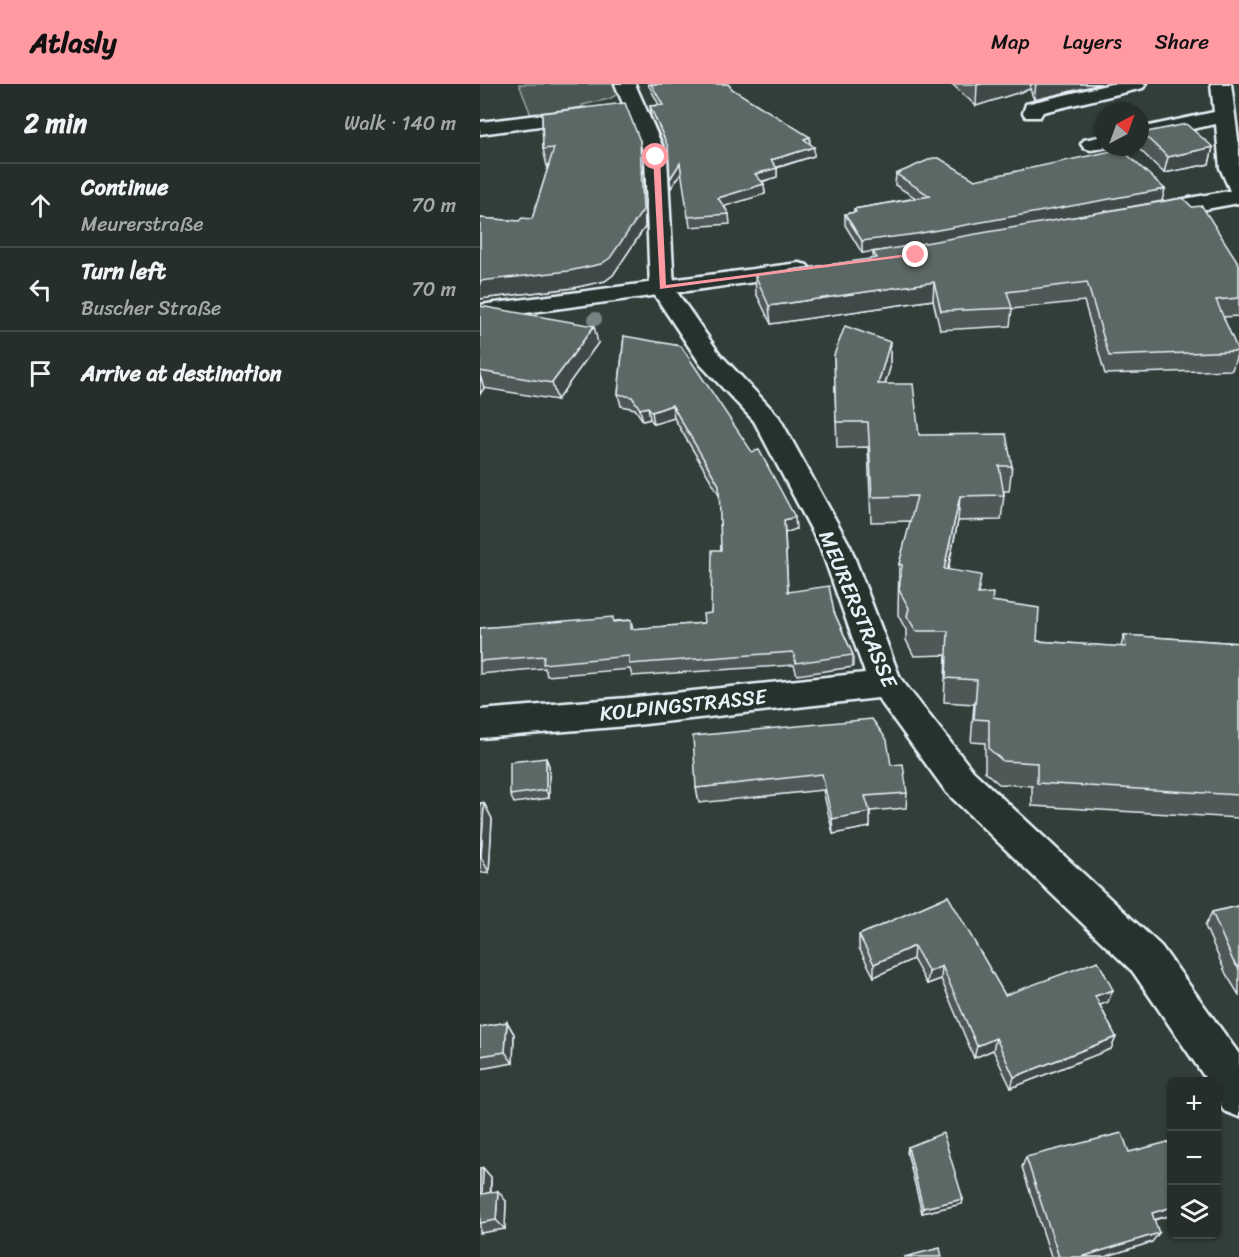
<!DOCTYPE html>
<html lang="en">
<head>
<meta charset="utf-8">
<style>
	:root { --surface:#262e2b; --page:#323a37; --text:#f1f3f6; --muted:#a4a8a9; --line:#424a47; --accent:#ff9aa2 }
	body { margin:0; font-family:Sriracha,sans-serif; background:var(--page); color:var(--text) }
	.controls { position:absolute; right:18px; bottom:18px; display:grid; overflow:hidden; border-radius:9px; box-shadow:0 2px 4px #0004 }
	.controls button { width:54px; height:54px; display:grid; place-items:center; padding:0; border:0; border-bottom:2px solid var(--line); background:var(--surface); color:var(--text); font:30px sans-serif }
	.compass { position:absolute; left:615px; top:18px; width:54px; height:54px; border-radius:50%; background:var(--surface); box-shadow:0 2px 4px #0004; rotate:41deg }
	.stop { position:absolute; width:18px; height:18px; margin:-14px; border:4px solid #ff9aa2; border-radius:50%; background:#fff }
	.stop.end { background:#ff9aa2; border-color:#fff; box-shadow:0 2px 6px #0008 }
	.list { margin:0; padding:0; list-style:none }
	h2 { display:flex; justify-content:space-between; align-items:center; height:78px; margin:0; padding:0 24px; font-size:26px }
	h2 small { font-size:20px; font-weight:400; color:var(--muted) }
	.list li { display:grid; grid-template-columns:39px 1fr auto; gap:18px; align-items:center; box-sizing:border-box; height:84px; padding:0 24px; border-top:2px solid var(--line) }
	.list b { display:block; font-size:22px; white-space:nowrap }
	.list p { margin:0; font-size:20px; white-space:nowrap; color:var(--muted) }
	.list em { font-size:20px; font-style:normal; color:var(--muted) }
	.icon { flex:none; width:33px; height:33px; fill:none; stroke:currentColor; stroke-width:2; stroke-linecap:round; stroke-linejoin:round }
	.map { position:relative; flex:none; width:759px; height:1173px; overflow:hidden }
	header { display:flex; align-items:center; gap:36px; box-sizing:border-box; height:84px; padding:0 30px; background:var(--accent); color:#111 }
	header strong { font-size:28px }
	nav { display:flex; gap:33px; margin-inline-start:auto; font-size:21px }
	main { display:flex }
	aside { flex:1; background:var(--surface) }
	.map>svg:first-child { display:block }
</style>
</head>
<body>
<header>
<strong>Atlasly</strong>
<nav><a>Map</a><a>Layers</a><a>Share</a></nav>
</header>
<main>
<aside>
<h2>2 min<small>Walk · 140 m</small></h2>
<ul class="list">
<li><svg class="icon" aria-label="ahead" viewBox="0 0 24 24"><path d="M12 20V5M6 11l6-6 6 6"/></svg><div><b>Continue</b><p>Meurerstraße</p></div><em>70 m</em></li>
<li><svg class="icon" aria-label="left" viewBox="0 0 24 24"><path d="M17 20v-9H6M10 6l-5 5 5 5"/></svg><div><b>Turn left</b><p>Buscher Straße</p></div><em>70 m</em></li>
<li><svg class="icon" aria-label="arrive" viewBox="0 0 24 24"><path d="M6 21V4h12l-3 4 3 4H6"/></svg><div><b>Arrive at destination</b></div></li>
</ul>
</aside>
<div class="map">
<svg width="759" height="1173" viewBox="0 0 759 1173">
	<rect width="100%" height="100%" fill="#323e39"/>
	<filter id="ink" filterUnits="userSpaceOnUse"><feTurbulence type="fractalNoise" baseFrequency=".0167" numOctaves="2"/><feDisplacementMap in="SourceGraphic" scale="12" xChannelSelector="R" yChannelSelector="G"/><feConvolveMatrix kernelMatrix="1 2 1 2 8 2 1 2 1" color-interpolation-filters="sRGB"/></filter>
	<g filter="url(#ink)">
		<path fill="#495651" stroke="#98a4a4" stroke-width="1.5" d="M 39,0 L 133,0 L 138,10 L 129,15 L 102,21 L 103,23 L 51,31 Z"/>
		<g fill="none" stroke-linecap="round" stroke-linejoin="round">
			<defs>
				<g id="minor">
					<path d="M 135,0 L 155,0 L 187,73 L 194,204 L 239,269 L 299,333 L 370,462 L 420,594 L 493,687 L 681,862 L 759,970 L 759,1033 L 744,1027 L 736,1011 L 736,998 L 728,998 L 653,888 L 467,709 L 398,614 L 147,642 L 0,654 L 0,626 L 147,614 L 385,589 L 340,462 L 274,337 L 221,281 L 170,204 L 165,73 Z"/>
					<path d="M 631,0 L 666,0 L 663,4 L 563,28 L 560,33 L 546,33 L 543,29 L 546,20 Z"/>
					<path d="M 731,0 L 751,0 L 759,63 L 759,111 L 751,109 L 740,84 L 736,40 L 660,56 L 660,44 L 734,28 Z"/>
					<path d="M 105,25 L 112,27 L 115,31 L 112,35 L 0,50 L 0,38 Z"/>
					<path d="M 624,52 L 624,63 L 629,63 L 611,66 L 604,64 L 601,60 L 604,56 Z"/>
				</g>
				<g id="major">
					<path d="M 759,105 L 759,119 L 666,136 L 658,134 L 655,129 L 658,124 L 666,122 Z"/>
					<path d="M 319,179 L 327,181 L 331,186 L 327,191 L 0,235 L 0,221 Z"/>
				</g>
			</defs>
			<use href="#minor" stroke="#e8f1f8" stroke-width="5"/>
			<use href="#major" stroke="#e8f1f8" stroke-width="5"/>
			<use href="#minor" fill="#26332d" fill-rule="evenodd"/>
			<use href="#major" fill="#26332d" fill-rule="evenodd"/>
		</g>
		<circle fill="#778382" cx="115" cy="235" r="7"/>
		<g fill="#4f5957" stroke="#e8f1f8" stroke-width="1.5">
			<path d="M 168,0 L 248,0 L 252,5 L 330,60 L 334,72 L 297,84 L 297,93 L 282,98 L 284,100 L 285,110 L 244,122 L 249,130 L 250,140 L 210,143 L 202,88 L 191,104 L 188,70 L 171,32 L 170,22 L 179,21 Z"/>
			<path d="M 472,0 L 621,0 L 554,16 L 550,5 L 496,22 Z"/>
			<path d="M 62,29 L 163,73 L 165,143 L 133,191 L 125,197 L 93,204 L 0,215 L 0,134 L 39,137 L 52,135 L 69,81 L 67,82 L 63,65 Z"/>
			<path d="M 662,49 L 733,63 L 729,80 L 684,89 L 659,65 L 659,63 L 660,63 Z"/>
			<path d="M 416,90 L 495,96 L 682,117 L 576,136 L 759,180 L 759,232 L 743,233 L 758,267 L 752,286 L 625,290 L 604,217 L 532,225 L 530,242 L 460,246 L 453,216 L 291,240 L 276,209 L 275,191 L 393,175 L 393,168 L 400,166 L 382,169 L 365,141 L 365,130 L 374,128 L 374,125 L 436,114 L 415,101 Z"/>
			<path d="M 0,222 L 118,259 L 77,316 L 4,304 L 0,310 Z"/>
			<path d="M 144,252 L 316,445 L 305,449 L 308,508 L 354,528 L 373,571 L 373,583 L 317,591 L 314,581 L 152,592 L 150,585 L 67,592 L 65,584 L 0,590 L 0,544 L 151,536 L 153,545 L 224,539 L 231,529 L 241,466 L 240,412 L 194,334 L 174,340 L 170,335 L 163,337 L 155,325 L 141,322 L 138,310 Z"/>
			<path d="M 410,258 L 410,284 L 405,300 L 439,351 L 532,382 L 529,407 L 524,407 L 524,411 L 521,436 L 478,437 L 468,486 L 499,510 L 512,517 L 557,557 L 641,563 L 644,551 L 759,559 L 759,734 L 552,722 L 552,702 L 519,700 L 505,688 L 505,659 L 491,658 L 494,620 L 464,618 L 466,571 L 434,572 L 426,556 L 426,546 L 418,531 L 419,480 L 431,437 L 391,438 L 388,363 L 357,364 L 354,271 Z"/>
			<path d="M 66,674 L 69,682 L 69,714 L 34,719 L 30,711 Z"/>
			<path d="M 411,681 L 427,709 L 426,724 L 390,727 L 390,743 L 353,750 L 343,706 L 219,719 L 216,704 Z"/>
			<path d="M 0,719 L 4,719 L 12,735 L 9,788 L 0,789 Z"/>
			<path d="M 468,812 L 525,911 L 628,918 L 620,921 L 636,953 L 631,965 L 531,1004 L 513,966 L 494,974 L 461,895 L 447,900 L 433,875 L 394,893 L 379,864 L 379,851 Z"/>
			<path d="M 759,822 L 759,911 L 746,890 L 725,842 L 732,828 Z"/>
			<path d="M 27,938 L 34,950 L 33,979 L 0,985 L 0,943 Z"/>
			<path d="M 428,1063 L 483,1115 L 482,1120 L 442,1129 L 427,1068 Z"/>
			<path d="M 692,1066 L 692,1131 L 674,1136 L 672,1158 L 624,1173 L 571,1173 L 542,1083 L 546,1073 Z"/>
			<path d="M 0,1084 L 3,1084 L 11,1093 L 11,1108 L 26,1117 L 25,1145 L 0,1149 Z"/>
		</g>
		<g fill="#404947" stroke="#e8f1f8" stroke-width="1.5">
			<path d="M 502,0 L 551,0 L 550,5 L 496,22 L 497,1 Z"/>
			<path d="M 556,0 L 621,0 L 554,16 Z"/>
			<path d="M 330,53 L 330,62 L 324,55 Z"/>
			<path d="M 160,57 L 163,73 L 165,143 L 133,191 L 125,197 L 93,204 L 0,215 L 0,197 Z"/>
			<path d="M 334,63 L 334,72 L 291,85 L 291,76 Z"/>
			<path d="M 733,63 L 729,80 L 684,89 L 688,73 Z"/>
			<path d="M 200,79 L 202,88 L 191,104 L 190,95 Z"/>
			<path d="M 297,84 L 297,93 L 276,99 L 275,90 Z"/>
			<path d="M 284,100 L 285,110 L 239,124 L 238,114 Z"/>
			<path d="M 685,105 L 682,117 L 436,162 L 382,169 L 382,157 Z"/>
			<path d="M 454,198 L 453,216 L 291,240 L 289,222 Z"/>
			<path d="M 114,242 L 118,259 L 77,316 L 72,299 Z"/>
			<path d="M 410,258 L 410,284 L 397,326 L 398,300 Z"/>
			<path d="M 0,291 L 4,304 L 0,310 Z"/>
			<path d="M 192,321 L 194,334 L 174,340 L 172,328 Z"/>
			<path d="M 168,323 L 170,335 L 163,337 L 160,325 Z"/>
			<path d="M 480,412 L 478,437 L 462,510 L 464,485 Z"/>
			<path d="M 315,433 L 316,445 L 305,449 L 304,436 Z"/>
			<path d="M 66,674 L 69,682 L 69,714 L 66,706 Z"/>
			<path d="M 4,719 L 12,735 L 9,788 L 1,773 Z"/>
			<path d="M 390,728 L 390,743 L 353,750 L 352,735 Z"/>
			<path d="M 434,862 L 433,875 L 394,893 L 394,880 Z"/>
			<path d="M 462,882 L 461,895 L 447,900 L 449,888 Z"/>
			<path d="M 633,906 L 628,918 L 610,925 L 615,912 Z"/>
			<path d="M 27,938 L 34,950 L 33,979 L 25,968 Z"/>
			<path d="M 636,953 L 631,965 L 531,1004 L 534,993 Z"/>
			<path d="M 516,954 L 513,966 L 494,974 L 497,962 Z"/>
			<path d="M 3,1084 L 11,1093 L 10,1119 L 2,1110 Z"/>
			<path d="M 18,1107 L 26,1117 L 25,1145 L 16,1136 Z"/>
			<path d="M 483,1115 L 482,1120 L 442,1129 L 443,1124 Z"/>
			<path d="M 692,1123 L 692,1131 L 665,1138 L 672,1129 Z"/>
			<path d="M 679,1149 L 672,1158 L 624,1173 L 601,1173 Z"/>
		</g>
		<g fill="#5c6865" stroke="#e8f1f8" stroke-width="1.5">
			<path d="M 171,0 L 248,0 L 252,5 L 330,53 L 324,55 L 334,63 L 291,76 L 297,84 L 275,90 L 284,100 L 238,114 L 249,130 L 208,133 L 200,79 L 190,95 L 188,63 L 170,22 L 183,21 Z"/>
			<path d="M 145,19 L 160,57 L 163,126 L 130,174 L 121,180 L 89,187 L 0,197 L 0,134 L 39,137 L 42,134 L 52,135 L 74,64 L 63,65 L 62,29 Z"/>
			<path d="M 706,40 L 733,63 L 688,73 L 662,49 Z"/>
			<path d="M 641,65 L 685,105 L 436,150 L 382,157 L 365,130 L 376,128 L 374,125 L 450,112 L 416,90 L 453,74 L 459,74 L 495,96 Z"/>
			<path d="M 703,114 L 712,123 L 722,122 L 759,180 L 759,214 L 736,216 L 758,267 L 629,272 L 607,198 L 527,208 L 532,224 L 461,227 L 454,198 L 289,222 L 275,191 L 397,174 L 393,168 Z"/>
			<path d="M 0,222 L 114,242 L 72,299 L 0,287 Z"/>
			<path d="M 365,242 L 410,258 L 398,300 L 433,300 L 439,351 L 526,350 L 532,382 L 519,382 L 524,411 L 480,412 L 464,485 L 501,491 L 498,510 L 513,509 L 512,517 L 559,524 L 557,557 L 646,563 L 644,551 L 759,559 L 759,711 L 557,699 L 557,679 L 523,677 L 509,665 L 509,636 L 494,635 L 497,596 L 466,594 L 468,547 L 436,547 L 427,532 L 429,524 L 419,506 L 422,481 L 419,480 L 437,412 L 392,413 L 388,338 L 356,338 L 354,271 Z"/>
			<path d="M 144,252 L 201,262 L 272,368 L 279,366 L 315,433 L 304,436 L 308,508 L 349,502 L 354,528 L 373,571 L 316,579 L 313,568 L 149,580 L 149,572 L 63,580 L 64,572 L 0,577 L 0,544 L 133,533 L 133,538 L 151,536 L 151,545 L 224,539 L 223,530 L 231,529 L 232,466 L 241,466 L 239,401 L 192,321 L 172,328 L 168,323 L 160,325 L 152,313 L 138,310 Z"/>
			<path d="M 392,635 L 407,656 L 411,681 L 423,680 L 427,709 L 385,712 L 390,728 L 352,735 L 342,690 L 216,704 L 213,652 Z"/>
			<path d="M 66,674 L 66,706 L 30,711 L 30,678 Z"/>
			<path d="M 0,719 L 4,719 L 1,773 L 0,773 Z"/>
			<path d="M 468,812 L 525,911 L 618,877 L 633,906 L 615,912 L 636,953 L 534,993 L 516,954 L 497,962 L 462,882 L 449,888 L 434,862 L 394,880 L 379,851 Z"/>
			<path d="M 759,822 L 759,885 L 753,877 L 732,828 Z"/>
			<path d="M 27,938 L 25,968 L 0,972 L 0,943 Z"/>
			<path d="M 463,1049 L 483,1115 L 443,1124 L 428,1063 Z"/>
			<path d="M 642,1049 L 649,1068 L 688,1058 L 692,1066 L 692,1123 L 672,1129 L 679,1149 L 601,1173 L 579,1173 L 546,1073 Z"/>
			<path d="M 0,1084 L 3,1084 L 2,1110 L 18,1107 L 16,1136 L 0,1139 Z"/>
			<path d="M 460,1164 L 462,1173 L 424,1173 Z"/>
		</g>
	</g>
	<path fill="#ff9aa2" d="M 176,71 L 180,73 L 186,201 L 436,169 L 439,171 L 180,205 L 173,73 Z"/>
	<g text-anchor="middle" stroke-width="6" stroke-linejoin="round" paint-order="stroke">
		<g font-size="21" fill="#e8f1f8" stroke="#26332d">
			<text transform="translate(378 525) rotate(67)" y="7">MEURERSTRASSE</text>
			<text transform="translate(203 621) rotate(-6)" y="7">KOLPINGSTRASSE</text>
		</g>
	</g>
</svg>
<div class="controls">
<button>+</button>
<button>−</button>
<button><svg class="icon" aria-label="layers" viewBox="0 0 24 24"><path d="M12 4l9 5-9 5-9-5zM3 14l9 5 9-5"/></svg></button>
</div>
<svg class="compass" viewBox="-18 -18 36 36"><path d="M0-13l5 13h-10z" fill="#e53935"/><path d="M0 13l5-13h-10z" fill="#a4a8a9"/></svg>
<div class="stop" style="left:176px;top:73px"></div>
<div class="stop end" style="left:436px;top:171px"></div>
</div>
</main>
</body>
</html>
